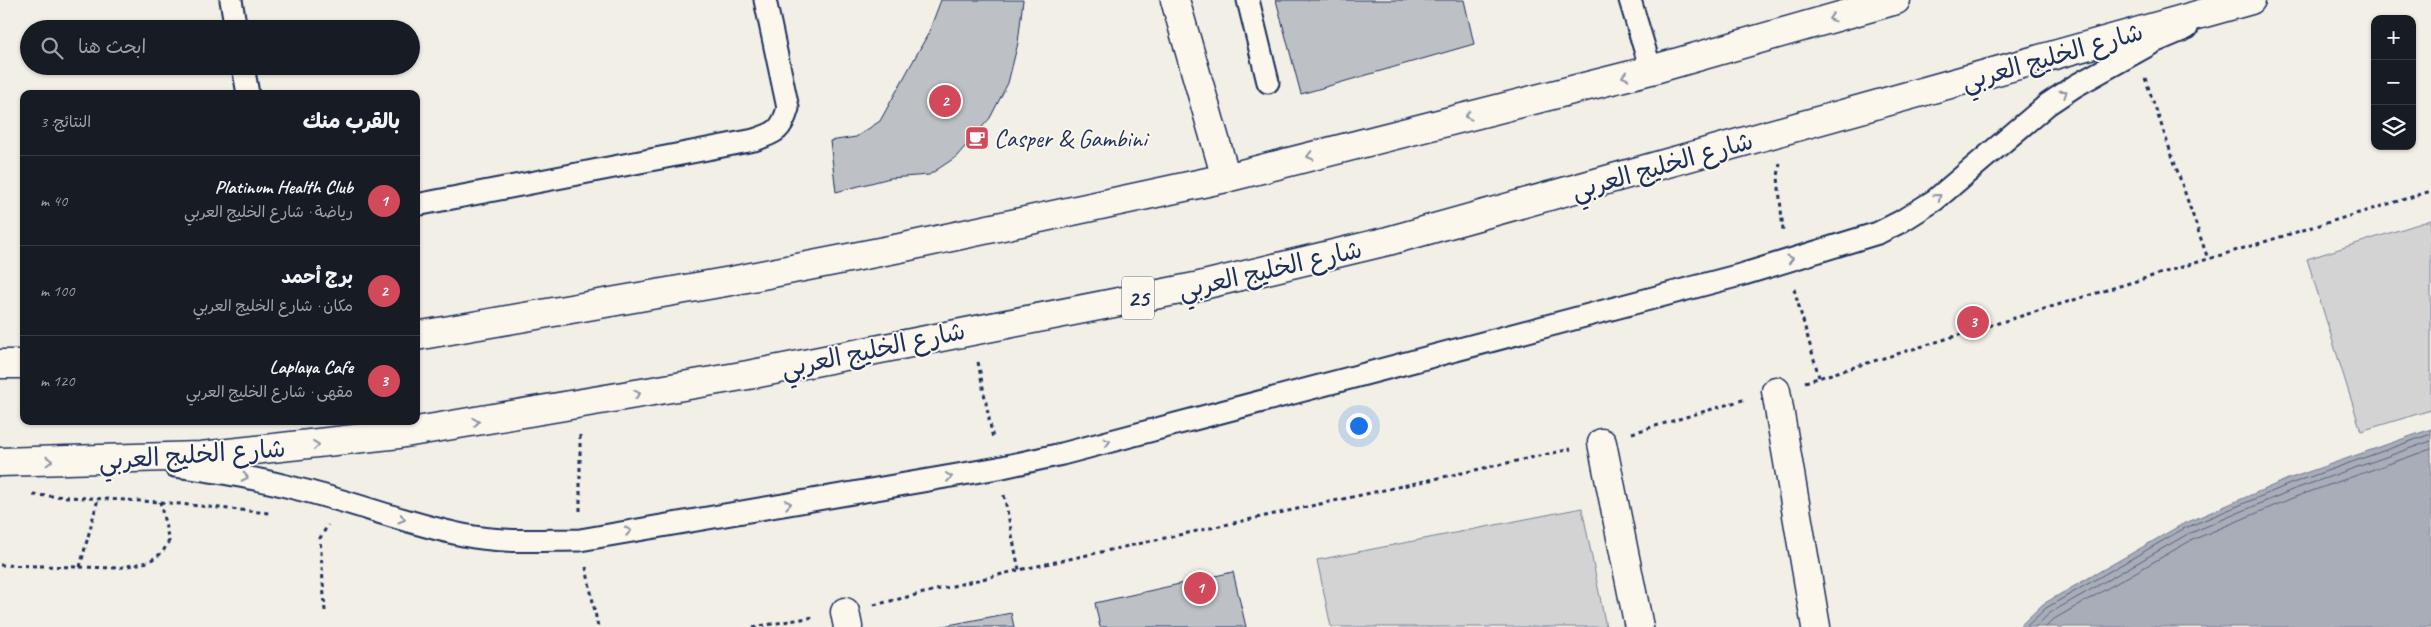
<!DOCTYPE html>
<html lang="ar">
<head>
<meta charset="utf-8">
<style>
	:root { --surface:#171b24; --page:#20242c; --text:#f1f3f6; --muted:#9ea1a6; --line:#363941; --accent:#d1495b }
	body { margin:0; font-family:Caveat,"Playpen Sans Arabic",sans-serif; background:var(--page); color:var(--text); direction:rtl }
	.controls { position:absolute; right:15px; top:15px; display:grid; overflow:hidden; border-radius:10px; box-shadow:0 1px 4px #0004 }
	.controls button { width:45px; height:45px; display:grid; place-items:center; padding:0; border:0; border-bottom:1px solid var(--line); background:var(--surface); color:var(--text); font:25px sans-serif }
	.you { position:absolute; left:1358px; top:425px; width:18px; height:18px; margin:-12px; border:4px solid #fff; border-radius:50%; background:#1a73e8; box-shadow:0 0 0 8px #1a73e833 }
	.badge { display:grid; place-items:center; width:32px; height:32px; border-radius:50%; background:var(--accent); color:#fff; font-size:16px; font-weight:700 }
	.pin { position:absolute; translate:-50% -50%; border:2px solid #fff; box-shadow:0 1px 5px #0006 }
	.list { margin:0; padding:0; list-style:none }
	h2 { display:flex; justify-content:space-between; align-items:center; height:65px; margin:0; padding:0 20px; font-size:21px }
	h2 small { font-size:16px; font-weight:400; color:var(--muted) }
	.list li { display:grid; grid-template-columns:32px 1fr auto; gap:15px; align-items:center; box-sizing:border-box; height:90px; padding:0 20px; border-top:1px solid var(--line) }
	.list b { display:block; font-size:19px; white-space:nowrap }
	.list p { margin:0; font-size:16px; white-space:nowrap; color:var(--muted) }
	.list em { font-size:16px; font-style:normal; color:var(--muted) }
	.icon { flex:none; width:28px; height:28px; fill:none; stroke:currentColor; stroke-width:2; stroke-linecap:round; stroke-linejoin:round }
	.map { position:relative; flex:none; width:2431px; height:627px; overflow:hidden; direction:ltr }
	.search { position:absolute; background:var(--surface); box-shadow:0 1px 4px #0004; left:20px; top:20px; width:400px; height:55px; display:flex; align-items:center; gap:12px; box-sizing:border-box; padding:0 18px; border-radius:28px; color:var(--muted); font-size:19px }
	.panel { position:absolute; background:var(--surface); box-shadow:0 1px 4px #0004; left:20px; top:90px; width:400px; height:335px; border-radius:10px; direction:rtl }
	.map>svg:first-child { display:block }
</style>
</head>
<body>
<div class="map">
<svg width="2431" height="627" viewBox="0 0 2431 627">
	<rect width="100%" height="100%" fill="#f2efe6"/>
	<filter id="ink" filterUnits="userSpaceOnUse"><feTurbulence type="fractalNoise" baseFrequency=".02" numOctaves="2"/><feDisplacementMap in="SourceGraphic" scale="10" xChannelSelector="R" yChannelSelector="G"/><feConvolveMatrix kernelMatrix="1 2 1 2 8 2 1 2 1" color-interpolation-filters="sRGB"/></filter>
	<g filter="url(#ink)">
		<g fill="#d2d3d2" stroke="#768198">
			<path d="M 2431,220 L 2431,410 L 2361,431 L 2307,259 Z"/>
			<path d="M 1582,508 L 1606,627 L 1331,627 L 1317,560 Z"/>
		</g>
		<path fill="#a9adb7" stroke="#707b93" d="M 2431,429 L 2431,627 L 2019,627 L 2043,604 L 2181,525 L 2288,479 Z"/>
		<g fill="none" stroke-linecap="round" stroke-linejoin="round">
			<g stroke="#546182" stroke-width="1">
				<path d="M 2026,627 L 2046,608 L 2183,529 L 2290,484 L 2431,434"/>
				<path d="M 2035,627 L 2050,613 L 2186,535 L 2292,490 L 2431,441"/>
				<path d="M 2046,627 L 2054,619 L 2190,541 L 2295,497 L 2431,449"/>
			</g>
		</g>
		<g fill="#bdc0c4" stroke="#1b2f5e">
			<path d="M 941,0 L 1023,0 L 1018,43 L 1008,83 L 990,118 L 956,157 L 929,175 L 890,178 L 836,192 L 830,141 L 856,137 L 880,121 L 928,34 Z"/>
			<path d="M 1276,0 L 1464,0 L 1474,44 L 1301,94 Z"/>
			<path d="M 1233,572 L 1246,627 L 1100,627 L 1095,603 Z"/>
			<path d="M 1011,613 L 1014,627 L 938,627 Z"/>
		</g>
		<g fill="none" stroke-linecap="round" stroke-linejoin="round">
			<defs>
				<g id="lane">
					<path d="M 231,0 L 236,29"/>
					<path d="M 1248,0 L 1268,82"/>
					<path d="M 1630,0 L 1651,70"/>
					<path d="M 243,66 L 248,94"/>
					<path d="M 416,205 L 754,140 C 776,133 782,130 788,108 L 765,0"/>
					<path d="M 175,466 C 218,471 260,479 302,490 C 356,503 408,524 463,535 C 501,543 541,540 580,540 L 998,468 L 1062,454 L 1744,274 L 1878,233 L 1900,222 L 1935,200 L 2048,104 L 2075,86 L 2154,42 L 2187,28"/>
				</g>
				<g id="street">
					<path d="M 1175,0 L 1226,178"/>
					<path d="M 1776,391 L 1816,627"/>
					<path d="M 1602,443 L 1639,627"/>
					<path d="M 845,612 L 848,627"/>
				</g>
				<g id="primary">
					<path d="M 416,336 L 731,281 L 900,248 L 1226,178 L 1651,70 L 1896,0"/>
					<path d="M 0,364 L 24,364"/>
					<path d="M 0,462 L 201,456 L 399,434 L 748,375 L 1195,287 L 1388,241 L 2251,0"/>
				</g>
			</defs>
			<use href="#lane" stroke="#1b2f5e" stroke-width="25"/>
			<use href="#street" stroke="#1b2f5e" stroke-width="31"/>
			<use href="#primary" stroke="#1b2f5e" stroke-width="31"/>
			<g stroke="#1b2f5e" stroke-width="3" stroke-dasharray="4 4" stroke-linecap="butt">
				<path d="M 2145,78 L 2208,259"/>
				<path d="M 1780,163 L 1778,177 L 1783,231"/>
				<path d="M 1794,289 L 1819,377"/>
				<path d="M 978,362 L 993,439"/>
				<path d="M 1805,382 L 2431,191"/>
				<path d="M 1632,433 L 1746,399"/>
				<path d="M 33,495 L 160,502 L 269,513"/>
				<path d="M 1004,495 L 1019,570"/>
				<path d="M 580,511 L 580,435"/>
				<path d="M 0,565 L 118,568 L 148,562 L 162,553 L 169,541 L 160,502"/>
				<path d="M 80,567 L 98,499"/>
				<path d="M 586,567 L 598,627"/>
				<path d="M 874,605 L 1019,570 L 1571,449"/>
				<path d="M 325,611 L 320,538 L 328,525"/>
				<path d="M 753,627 L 814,617"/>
			</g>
			<use href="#lane" stroke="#fbf7ec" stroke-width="21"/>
			<use href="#street" stroke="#fbf7ec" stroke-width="28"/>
			<use href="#primary" stroke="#fbf7ec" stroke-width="28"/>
		</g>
		<defs><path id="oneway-chevron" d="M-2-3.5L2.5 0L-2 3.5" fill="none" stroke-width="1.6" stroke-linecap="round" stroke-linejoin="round" transform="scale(1.25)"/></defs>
		<g stroke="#8b93a5">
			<use href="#oneway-chevron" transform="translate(1832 18) rotate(164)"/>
			<use href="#oneway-chevron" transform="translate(1625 76) rotate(166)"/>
			<use href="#oneway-chevron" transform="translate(2064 93) rotate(-34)"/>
			<use href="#oneway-chevron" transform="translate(1468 116) rotate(166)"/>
			<use href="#oneway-chevron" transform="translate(1310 156) rotate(166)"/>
			<use href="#oneway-chevron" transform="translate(1938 197) rotate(-39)"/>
			<use href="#oneway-chevron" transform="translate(1790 259) rotate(-16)"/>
			<use href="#oneway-chevron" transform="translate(637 394) rotate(-10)"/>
			<use href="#oneway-chevron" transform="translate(476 422) rotate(-9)"/>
			<use href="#oneway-chevron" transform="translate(1107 442) rotate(-15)"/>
			<use href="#oneway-chevron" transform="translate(316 445) rotate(-7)"/>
			<use href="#oneway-chevron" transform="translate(49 461) rotate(-1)"/>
			<use href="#oneway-chevron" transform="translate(245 477) rotate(12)"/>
			<use href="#oneway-chevron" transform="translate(949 477) rotate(-8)"/>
			<use href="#oneway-chevron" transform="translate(788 504) rotate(-10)"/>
			<use href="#oneway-chevron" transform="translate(402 519) rotate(16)"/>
			<use href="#oneway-chevron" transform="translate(628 531) rotate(-10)"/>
		</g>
	</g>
	<defs>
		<symbol id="cafe-square" viewBox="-11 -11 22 22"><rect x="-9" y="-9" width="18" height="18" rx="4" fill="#d1495b" stroke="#fbf7ec"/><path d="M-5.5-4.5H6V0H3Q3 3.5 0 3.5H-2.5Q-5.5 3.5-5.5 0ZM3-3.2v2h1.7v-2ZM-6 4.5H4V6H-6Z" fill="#fff"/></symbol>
	</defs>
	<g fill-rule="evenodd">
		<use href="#cafe-square" x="963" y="124" width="28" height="28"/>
	</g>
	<g text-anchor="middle" stroke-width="4" stroke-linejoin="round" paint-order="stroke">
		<rect fill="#fbf7ec" stroke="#5e6b89" stroke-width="1" x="1122" y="276.5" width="32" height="43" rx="4"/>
		<g font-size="24" font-weight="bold" fill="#1b2f5e">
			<text x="1138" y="306">25</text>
		</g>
		<g font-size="25" fill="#1b2f5e" stroke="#fbf7ec">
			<text transform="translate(2052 56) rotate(-16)" y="9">شارع الخليج العربي</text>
			<text transform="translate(1662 165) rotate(-16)" y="9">شارع الخليج العربي</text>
			<text transform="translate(1270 269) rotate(-13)" y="9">شارع الخليج العربي</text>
			<text transform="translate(873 349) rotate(-12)" y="9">شارع الخليج العربي</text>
			<text transform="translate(192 454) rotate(-4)" y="9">شارع الخليج العربي</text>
		</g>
		<g font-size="25" fill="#1b2f5e" stroke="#fbf7ec" text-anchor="start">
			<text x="994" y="147">Casper &amp; Gambini</text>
		</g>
	</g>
</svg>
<div class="controls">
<button>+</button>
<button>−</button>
<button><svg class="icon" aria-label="layers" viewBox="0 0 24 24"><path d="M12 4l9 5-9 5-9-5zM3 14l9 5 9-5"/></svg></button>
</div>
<div class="you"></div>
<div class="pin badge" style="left:1200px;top:588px">1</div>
<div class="pin badge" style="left:945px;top:101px">2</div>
<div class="pin badge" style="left:1973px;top:322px">3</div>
<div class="search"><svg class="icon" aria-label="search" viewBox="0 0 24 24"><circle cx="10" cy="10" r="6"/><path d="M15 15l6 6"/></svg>ابحث هنا</div>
<section class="panel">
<h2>بالقرب منك<small>النتائج: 3</small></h2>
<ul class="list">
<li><span class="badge">1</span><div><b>Platinum Health Club</b><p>رياضة · شارع الخليج العربي</p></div><em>40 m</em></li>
<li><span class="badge">2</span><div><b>برج أحمد</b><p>مكان · شارع الخليج العربي</p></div><em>100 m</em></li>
<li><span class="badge">3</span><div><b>Laplaya Cafe</b><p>مقهى · شارع الخليج العربي</p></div><em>120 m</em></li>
</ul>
</section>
</div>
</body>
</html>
